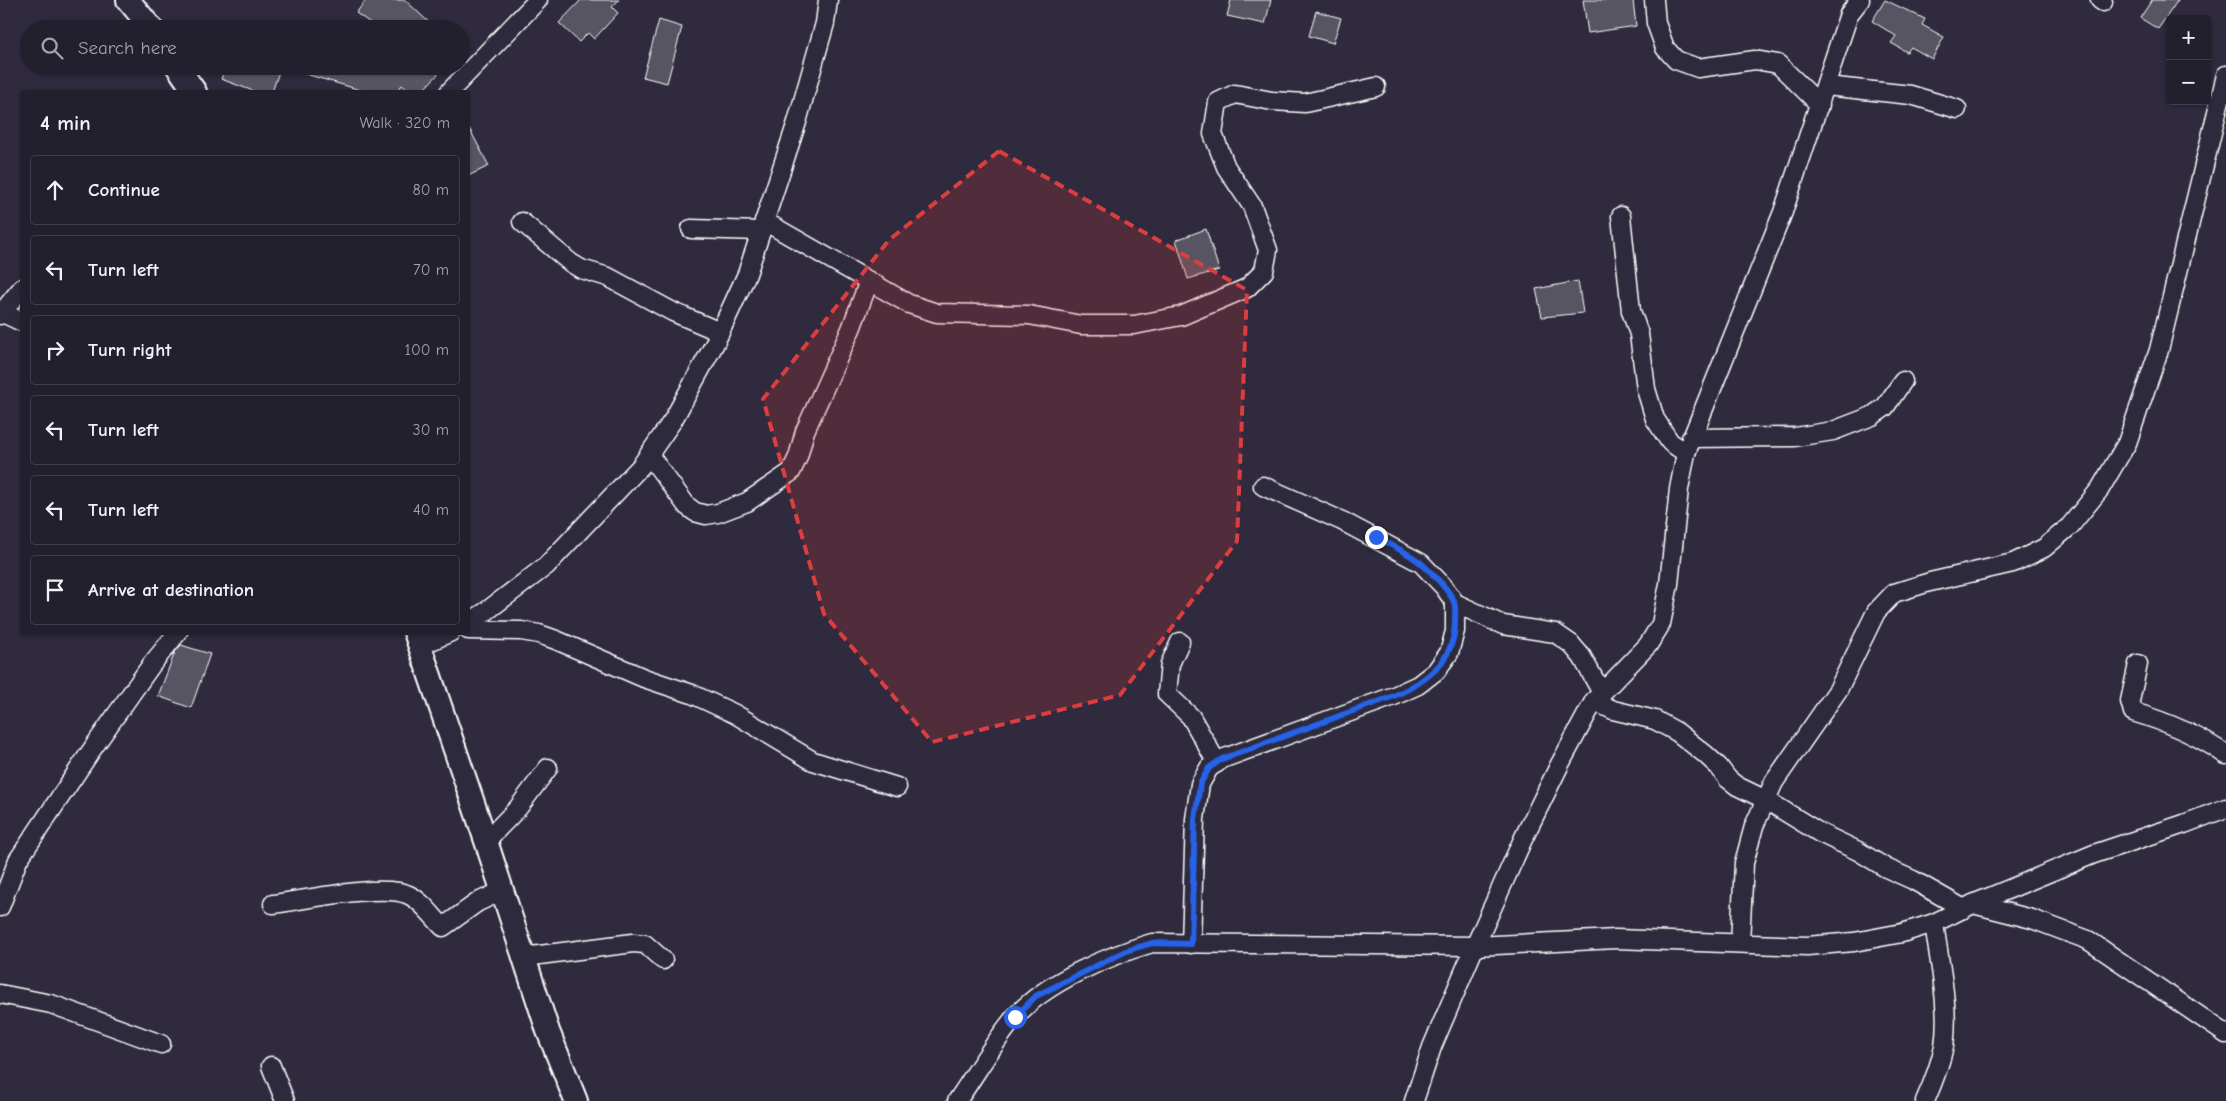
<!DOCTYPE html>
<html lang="en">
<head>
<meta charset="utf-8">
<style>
	:root { --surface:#23202e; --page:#2b2836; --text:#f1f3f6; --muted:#a3a3aa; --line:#403e4a }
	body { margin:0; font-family:"Comic Neue",sans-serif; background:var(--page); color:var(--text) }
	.controls { position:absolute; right:15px; top:15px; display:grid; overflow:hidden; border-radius:5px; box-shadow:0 1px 4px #0004 }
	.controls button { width:45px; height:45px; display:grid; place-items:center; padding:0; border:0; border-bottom:1px solid var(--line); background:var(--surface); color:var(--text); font:25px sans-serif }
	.stop { position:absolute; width:15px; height:15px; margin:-11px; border:4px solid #2563eb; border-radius:50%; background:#fff }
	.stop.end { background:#2563eb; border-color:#fff; box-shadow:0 1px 5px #0008 }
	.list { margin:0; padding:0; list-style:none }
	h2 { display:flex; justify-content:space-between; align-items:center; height:65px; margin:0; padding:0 20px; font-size:21px }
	h2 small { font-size:16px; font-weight:400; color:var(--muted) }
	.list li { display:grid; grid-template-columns:32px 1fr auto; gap:15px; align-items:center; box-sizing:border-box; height:70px; margin:0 10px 10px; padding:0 10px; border:1px solid var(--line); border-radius:5px }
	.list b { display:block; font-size:19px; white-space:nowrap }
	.list em { font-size:16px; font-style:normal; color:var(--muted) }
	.icon { flex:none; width:28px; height:28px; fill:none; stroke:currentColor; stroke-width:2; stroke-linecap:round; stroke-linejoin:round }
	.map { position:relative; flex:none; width:2226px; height:1101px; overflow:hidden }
	.search { position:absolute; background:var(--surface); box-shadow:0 1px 4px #0004; left:20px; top:20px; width:450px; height:55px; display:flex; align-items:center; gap:12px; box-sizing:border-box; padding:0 18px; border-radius:28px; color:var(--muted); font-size:19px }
	.panel { position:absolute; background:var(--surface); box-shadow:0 1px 4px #0004; left:20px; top:90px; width:450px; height:545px; border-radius:5px }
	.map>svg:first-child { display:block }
</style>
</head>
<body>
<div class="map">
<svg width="2226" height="1101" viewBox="0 0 2226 1101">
	<rect width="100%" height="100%" fill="#2f2a3d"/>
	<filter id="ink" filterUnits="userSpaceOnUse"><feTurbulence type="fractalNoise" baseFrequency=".02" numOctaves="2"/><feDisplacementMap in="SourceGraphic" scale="10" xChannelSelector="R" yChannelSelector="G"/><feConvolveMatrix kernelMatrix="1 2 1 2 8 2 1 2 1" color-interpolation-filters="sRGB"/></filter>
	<g filter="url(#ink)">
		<g fill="#595564" stroke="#fff">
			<path d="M 366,0 L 405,0 L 436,29 L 379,29 L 356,13 Z"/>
			<path d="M 581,0 L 619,0 L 612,7 L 618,13 L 594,39 L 588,33 L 579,42 L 559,23 Z"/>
			<path d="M 1231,0 L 1271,0 L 1265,24 L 1227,16 Z"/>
			<path d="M 1583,0 L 1633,0 L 1636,26 L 1588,33 Z"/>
			<path d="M 1885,0 L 1925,19 L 1922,25 L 1944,37 L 1932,59 L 1911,47 L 1907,52 L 1891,43 L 1896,36 L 1872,21 Z"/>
			<path d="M 2152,0 L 2178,0 L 2158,29 L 2140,18 Z"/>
			<path d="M 1316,11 L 1341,18 L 1333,43 L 1309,36 Z"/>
			<path d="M 659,20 L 682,27 L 667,83 L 643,77 Z"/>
			<path d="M 226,66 L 281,66 L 272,92 L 256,92 L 221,79 Z"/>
			<path d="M 292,66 L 446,66 L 421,92 L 410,92 L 402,85 L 396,92 L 367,92 L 292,70 Z"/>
			<path d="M 468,126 L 489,166 L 468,176 Z"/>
			<path d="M 1206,229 L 1219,270 L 1188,279 L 1176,240 Z"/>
			<path d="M 1578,281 L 1583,313 L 1542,317 L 1536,289 Z"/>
			<path d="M 181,645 L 210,654 L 191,708 L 158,696 L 175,652 Z"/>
		</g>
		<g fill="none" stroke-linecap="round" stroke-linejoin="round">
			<defs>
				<g id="minor">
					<path d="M 1654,0 L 1656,23 L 1665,48 L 1676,60 L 1698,68 L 1755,60 L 1778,64 L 1820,105"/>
					<path d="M 2100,0 L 2103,2"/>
					<path d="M 1826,86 L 1911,95 L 1957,109"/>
					<path d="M 449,92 L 538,0"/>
					<path d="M 1621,216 L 1631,311 L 1639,334 L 1646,389 L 1655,419 L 1670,442 L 1686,453"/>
					<path d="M 764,221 L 909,304 L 937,313 L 1029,315 L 1081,325 L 1134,325 L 1181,316 L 1247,288 L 1264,271 L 1268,250 L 1252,206 L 1226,167 L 1213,134 L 1218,102 L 1235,94 L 1272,101 L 1305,103 L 1376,87"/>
					<path d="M 522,222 L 571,263 L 581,269 L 608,277 L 673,312 L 720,332"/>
					<path d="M 691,229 L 761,231"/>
					<path d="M 3,313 L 22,322"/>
					<path d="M 0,315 L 22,288"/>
					<path d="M 1691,438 L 1795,437 L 1833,431 L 1872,416 L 1885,407 L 1903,381"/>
					<path d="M 649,455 L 687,506 L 695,512 L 706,515 L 718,513 L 747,502 L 791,472 L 798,457 L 805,431 L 851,329 L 869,281"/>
					<path d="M 1455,603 L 1503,625 L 1555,633 L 1571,644 L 1582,657 L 1602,693"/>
					<path d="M 468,623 L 484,613 L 546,566 L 641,466 L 673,420 L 715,343 L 747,274 L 797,122 L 825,23 L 828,0"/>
					<path d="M 468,630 L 521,631 L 539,634 L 556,640 L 644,678 L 692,694 L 735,714 L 813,761 L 897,787"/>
					<path d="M 1180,642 L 1170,664 L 1167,694 L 1191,717 L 1217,763"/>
					<path d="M 420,646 L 451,632"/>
					<path d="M 2138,664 L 2130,701 L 2133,712 C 2167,722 2197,734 2226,755"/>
					<path d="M 1594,701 L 1613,710 L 1655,720 L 1677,732 L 1705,754 L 1719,767 L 1728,779 L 1737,786 L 1766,800 L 1820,833 L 1858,851 L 1886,868 L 1913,880 L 1964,909"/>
					<path d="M 486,841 L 518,808 L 548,768"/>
					<path d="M 273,904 C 303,900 384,883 409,895 C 422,901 432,916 443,927 L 478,902 L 502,891"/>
					<path d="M 1973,904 L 2032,919 L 2088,940 L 2226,1034"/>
					<path d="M 0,907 L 18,860 L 95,745 L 152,664 L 178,632"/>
					<path d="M 1740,943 L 1744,863 L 1754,826 L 1774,782 L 1838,690 L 1876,612 L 1894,593 L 1930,582 L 2013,563 L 2044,548 L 2070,526 L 2100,489 L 2127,443 L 2159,350 L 2226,75"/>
					<path d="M 1191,944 L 1195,819 L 1200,784 L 1209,768 L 1222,759 L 1394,696 L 1418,685 L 1436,671 L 1449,653 L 1455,631 L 1455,603 L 1444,587 L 1421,563 L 1342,521 L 1263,486"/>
					<path d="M 524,957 L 633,943 L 645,944 L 663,960"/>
					<path d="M 0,994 L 51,1004 L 161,1044"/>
					<path d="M 271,1066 L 285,1101"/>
					<path d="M 957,1101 C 975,1075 995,1040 1016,1016 C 1046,982 1108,956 1152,943 L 1475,946 L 1616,939 L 1807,946 L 1854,942 L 1902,933 L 1934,923 L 1973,904 L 2094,854 L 2184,824 L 2226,808"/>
					<path d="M 1414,1101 L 1432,1047 L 1475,946 L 1524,837 L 1560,764 L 1594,701 L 1648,645 L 1661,624 L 1669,584 L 1679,489 L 1686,453 L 1783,212 L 1849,14 L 1860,0"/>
					<path d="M 1925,1101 C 1933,1083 1940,1066 1944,1046 C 1950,1008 1939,961 1934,923"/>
				</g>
				<g id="major">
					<path d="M 128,0 L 152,29"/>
					<path d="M 177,66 L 195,92"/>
					<path d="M 415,632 L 486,841 L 548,1031 L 576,1101"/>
				</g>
			</defs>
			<use href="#minor" stroke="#fff" stroke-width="21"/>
			<use href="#major" stroke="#fff" stroke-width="26"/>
			<use href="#minor" stroke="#2f2a3d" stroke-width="18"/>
			<use href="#major" stroke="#2f2a3d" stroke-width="22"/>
		</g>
	</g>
	<g fill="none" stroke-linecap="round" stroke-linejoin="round" filter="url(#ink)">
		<path stroke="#2563eb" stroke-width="6" d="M 1015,1017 L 1036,996 L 1126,951 L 1152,943 L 1191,944 L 1195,819 L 1200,784 L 1209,768 L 1222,759 L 1394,696 C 1427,681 1455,661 1455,621 C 1455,616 1456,607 1454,602 C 1450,591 1431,572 1422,564 C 1410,553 1390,545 1376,537"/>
	</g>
	<path fill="#da3e3e" fill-opacity="0.2" stroke="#da3e3e" stroke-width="4" stroke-dasharray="10 6" stroke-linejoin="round" d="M 999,151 L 1247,290 L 1237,541 L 1120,695 L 932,742 L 824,614 L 763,399 L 889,240 Z"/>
</svg>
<div class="controls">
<button>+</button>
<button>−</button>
</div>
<div class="stop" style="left:1015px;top:1017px"></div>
<div class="stop end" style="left:1376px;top:537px"></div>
<div class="search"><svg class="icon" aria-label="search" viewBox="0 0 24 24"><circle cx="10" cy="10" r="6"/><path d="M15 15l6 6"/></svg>Search here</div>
<section class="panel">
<h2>4 min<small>Walk · 320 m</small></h2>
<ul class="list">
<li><svg class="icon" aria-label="ahead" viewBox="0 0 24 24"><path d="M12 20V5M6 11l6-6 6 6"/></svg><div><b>Continue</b></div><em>80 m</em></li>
<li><svg class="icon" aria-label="left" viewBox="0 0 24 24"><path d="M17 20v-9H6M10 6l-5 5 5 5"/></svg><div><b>Turn left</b></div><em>70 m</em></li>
<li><svg class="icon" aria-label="right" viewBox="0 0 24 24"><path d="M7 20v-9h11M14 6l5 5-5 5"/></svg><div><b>Turn right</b></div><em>100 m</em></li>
<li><svg class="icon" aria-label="left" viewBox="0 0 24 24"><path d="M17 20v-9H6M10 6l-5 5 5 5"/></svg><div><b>Turn left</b></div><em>30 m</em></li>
<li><svg class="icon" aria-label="left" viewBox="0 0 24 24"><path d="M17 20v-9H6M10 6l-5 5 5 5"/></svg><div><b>Turn left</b></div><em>40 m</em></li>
<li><svg class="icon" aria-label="arrive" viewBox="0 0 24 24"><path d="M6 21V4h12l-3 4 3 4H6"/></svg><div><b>Arrive at destination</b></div></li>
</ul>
</section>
</div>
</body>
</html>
